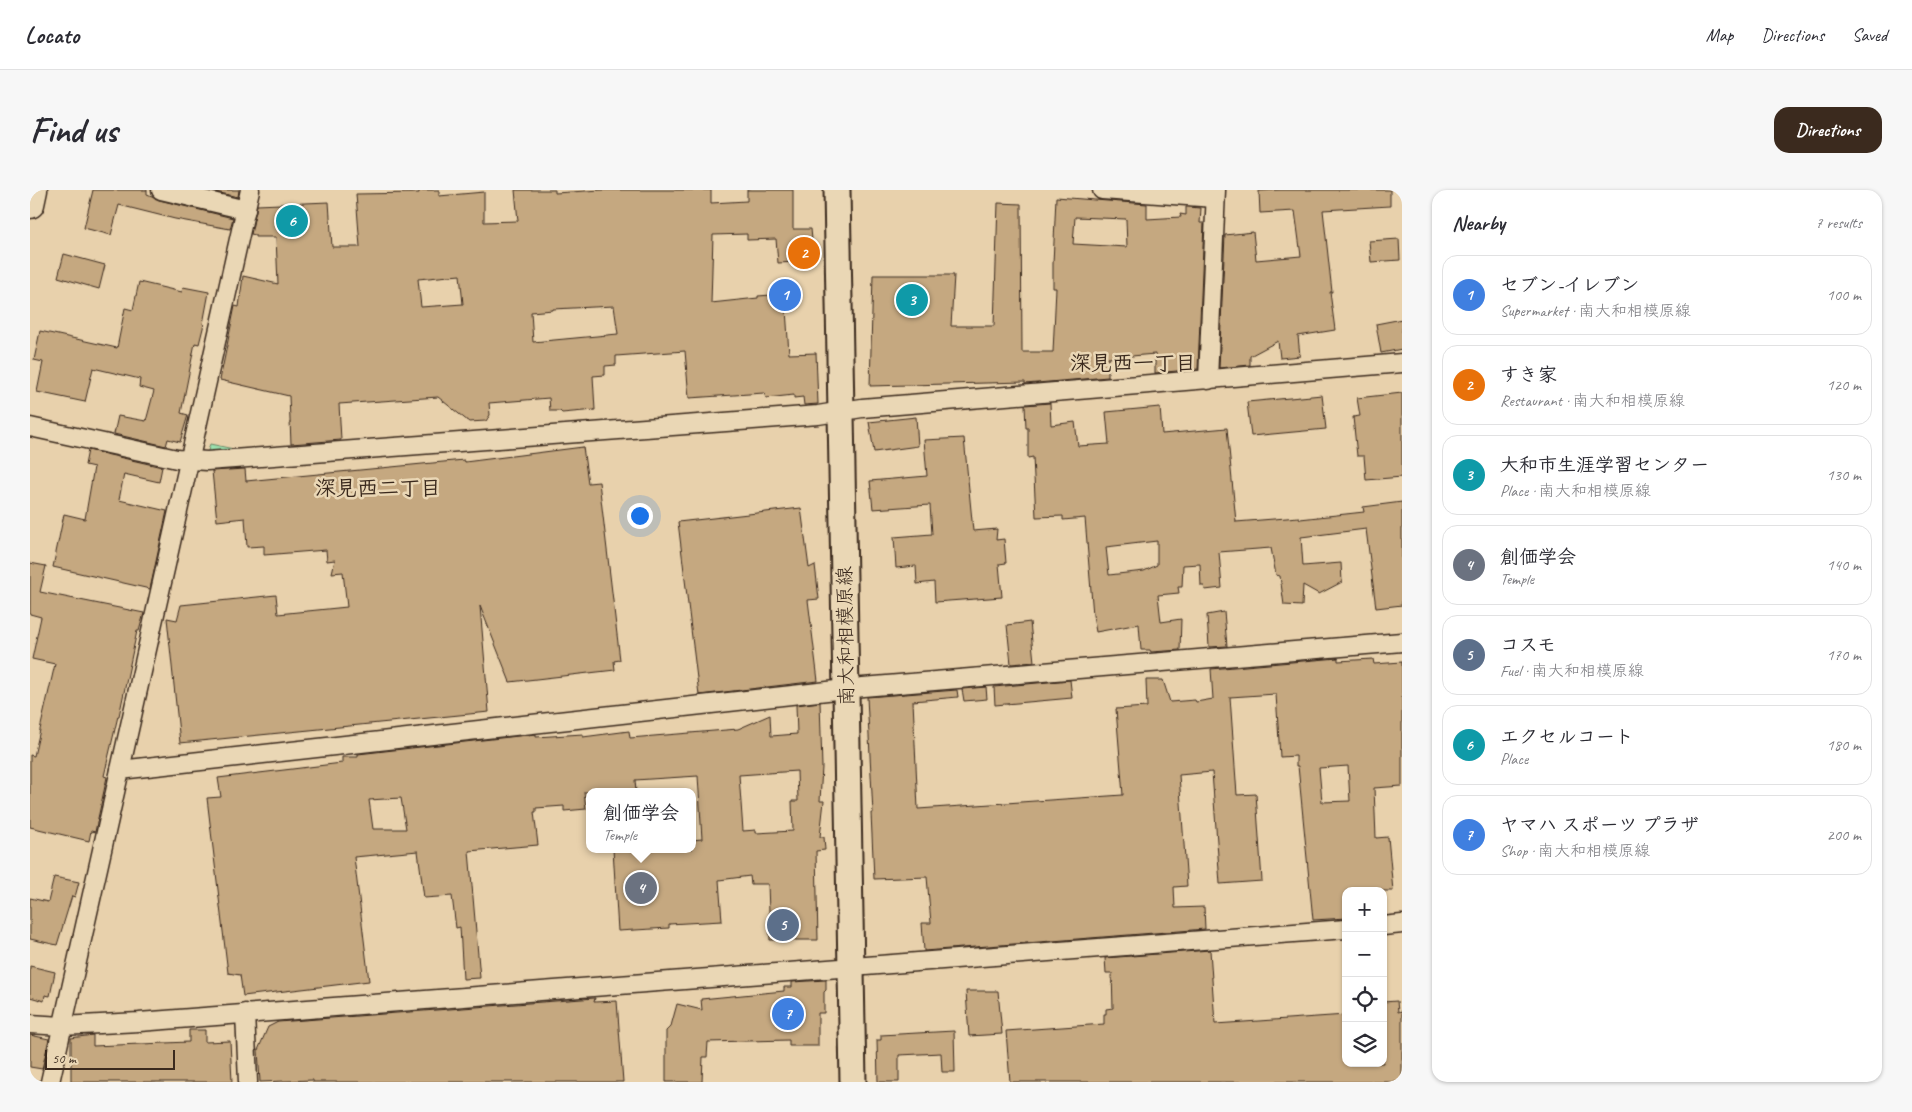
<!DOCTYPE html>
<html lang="en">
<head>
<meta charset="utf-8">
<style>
	:root { --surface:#fff; --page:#f7f7f7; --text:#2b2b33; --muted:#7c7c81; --line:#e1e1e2; --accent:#3b2a1e }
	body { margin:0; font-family:Caveat,"Klee One",sans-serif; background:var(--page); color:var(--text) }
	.controls { position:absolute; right:15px; bottom:15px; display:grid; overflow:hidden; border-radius:10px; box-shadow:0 1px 4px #0004 }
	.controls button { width:45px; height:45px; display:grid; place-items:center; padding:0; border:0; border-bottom:1px solid var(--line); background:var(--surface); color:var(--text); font:25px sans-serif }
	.scale { position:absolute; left:15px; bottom:12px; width:130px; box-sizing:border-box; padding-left:5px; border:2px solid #3b2a1e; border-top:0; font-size:14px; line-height:18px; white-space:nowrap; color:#3b2a1e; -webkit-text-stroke:4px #ead7b5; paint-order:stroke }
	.you { position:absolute; left:609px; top:325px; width:18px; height:18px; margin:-12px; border:4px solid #fff; border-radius:50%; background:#1a73e8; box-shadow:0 0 0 8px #1a73e833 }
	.badge { display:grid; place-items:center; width:32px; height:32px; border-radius:50%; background:var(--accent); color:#fff; font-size:16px; font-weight:700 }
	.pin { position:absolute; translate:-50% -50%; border:2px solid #fff; box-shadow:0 1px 5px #0006 }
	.popup { position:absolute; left:556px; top:598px; width:110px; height:65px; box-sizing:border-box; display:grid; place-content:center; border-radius:10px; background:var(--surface); filter:drop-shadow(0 1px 4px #0005); font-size:16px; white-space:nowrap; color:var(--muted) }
	.popup b { font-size:19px; color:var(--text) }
	.popup::after { content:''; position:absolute; left:50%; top:100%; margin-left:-10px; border:10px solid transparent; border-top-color:var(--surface) }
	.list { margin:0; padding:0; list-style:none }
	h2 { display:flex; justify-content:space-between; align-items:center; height:65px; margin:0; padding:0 20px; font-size:21px }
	h2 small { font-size:16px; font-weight:400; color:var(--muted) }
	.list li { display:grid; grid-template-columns:32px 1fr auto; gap:15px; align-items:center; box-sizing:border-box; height:80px; margin:0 10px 10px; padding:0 10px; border:1px solid var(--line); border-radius:15px }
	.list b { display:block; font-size:19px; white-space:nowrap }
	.list p { margin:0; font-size:16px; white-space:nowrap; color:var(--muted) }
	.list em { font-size:16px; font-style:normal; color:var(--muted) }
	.icon { flex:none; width:28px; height:28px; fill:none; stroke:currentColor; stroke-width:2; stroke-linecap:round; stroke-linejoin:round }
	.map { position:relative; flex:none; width:1372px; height:892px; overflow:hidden; border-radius:15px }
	header { display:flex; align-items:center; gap:30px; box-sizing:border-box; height:70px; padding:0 25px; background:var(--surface); border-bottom:1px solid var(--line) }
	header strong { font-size:24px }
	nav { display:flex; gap:28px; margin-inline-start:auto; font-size:18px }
	.intro { display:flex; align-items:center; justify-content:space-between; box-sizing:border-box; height:120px; padding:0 30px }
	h1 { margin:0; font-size:35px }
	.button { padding:12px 22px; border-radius:15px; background:var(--accent); color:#fff; font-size:18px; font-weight:700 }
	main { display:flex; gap:30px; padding:0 30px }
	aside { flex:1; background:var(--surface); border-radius:15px; box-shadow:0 1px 4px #0004 }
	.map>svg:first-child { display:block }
</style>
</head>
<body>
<header>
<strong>Locato</strong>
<nav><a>Map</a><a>Directions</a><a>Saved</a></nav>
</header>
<div class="intro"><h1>Find us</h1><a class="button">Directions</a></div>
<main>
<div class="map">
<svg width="1372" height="892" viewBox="0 0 1372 892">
	<rect width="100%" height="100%" fill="#e8d1ac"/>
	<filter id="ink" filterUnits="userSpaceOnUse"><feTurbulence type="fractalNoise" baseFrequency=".02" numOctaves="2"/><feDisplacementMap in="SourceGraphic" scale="10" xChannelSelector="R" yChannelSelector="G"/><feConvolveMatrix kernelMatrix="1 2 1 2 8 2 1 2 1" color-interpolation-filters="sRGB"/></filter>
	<g filter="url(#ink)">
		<path fill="#9ae1ae" stroke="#6a8666" d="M 180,254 L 213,261 L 177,264 Z"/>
		<g fill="#c5a880" stroke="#3b2a1e" fill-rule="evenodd">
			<path d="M 63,0 L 117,0 L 117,4 L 122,6 L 129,10 L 203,28 L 200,39 L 145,29 L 89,15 L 81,45 L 54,38 Z"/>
			<path d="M 177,0 L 209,0 L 208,7 Z"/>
			<path d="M 389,0 L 409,0 L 409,6 L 454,2 L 454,32 L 488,31 L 485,0 L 525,0 L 525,3 L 571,0 L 681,0 L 681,13 L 717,11 L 717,0 L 763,0 L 763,39 L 781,39 L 784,71 L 748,73 L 746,49 L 717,50 L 717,44 L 683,45 L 681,113 L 728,108 L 728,106 L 755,104 L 759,164 L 786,163 L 788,214 L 774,215 L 773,207 L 764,208 L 764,205 L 736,208 L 734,203 L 659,208 L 655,161 L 586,166 L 586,175 L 575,176 L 575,185 L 563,186 L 565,220 L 532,223 L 530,221 L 520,221 L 519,208 L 459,213 L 460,225 L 456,231 L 439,232 L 408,207 L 309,214 L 311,250 L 261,254 L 259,206 L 190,190 L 205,116 L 209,117 L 213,86 L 248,94 L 246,47 L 225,47 L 225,45 L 221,44 L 227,15 L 299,12 L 302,57 L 330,57 L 326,4 L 389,3 ZM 430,85 L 433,114 L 391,117 L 388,89 ZM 584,116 L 588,144 L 503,152 L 501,122 L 523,120 L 523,119 Z"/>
			<path d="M 1250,0 L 1360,0 L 1360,16 L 1293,20 L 1302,102 L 1300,102 L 1305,140 L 1268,146 L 1270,166 L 1250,168 L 1248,151 L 1220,166 L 1220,175 L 1189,178 L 1195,45 L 1223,42 L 1226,70 L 1271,66 L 1265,21 L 1230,23 L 1229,1 Z"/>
			<path d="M 1026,7 L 1117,14 L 1117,29 L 1151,27 L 1150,24 L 1156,25 L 1156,17 L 1171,18 L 1170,33 L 1174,33 L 1168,179 L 1125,183 L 1125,164 L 1078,168 L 1078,187 L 995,194 L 995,192 L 840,196 L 843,85 L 924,85 L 921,136 L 964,136 L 968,13 L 991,14 L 992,162 L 1023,162 L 1026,98 L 1023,98 L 1023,74 ZM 1045,27 L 1096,29 L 1097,57 L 1043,54 Z"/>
			<path d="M 1369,49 L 1370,70 L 1341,72 L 1339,51 Z"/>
			<path d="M 34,64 L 75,75 L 69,99 L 28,87 Z"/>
			<path d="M 109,92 L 152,102 L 153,97 L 179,102 L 173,134 L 174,134 L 169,154 L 165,153 L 151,223 L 158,225 L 150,252 L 138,249 L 136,256 L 84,244 L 88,226 L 116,231 L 124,201 L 109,197 L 110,189 L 63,178 L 55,212 L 7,202 L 13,172 L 4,170 L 10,141 L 87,158 L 95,118 L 103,120 Z"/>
			<path d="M 1372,129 L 1372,159 L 1351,163 L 1346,134 Z"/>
			<path d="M 1372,203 L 1372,287 L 1336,290 L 1334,266 L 1327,266 L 1323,227 L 1330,226 L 1327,208 Z"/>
			<path d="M 1292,205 L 1296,239 L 1221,246 L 1217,212 Z"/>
			<path d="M 1020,213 L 1021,235 L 1045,232 L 1048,256 L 1079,254 L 1076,222 L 1130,217 L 1132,244 L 1197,238 L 1206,332 L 1269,327 L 1270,329 L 1334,322 L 1333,317 L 1372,312 L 1372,415 L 1346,418 L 1336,339 L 1271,347 L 1273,376 L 1311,373 L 1312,392 L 1289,404 L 1273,395 L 1272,416 L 1254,415 L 1250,386 L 1246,385 L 1241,358 L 1189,362 L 1192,398 L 1175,400 L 1174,396 L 1171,396 L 1170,374 L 1153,375 L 1152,397 L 1148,397 L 1149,403 L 1128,405 L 1131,432 L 1151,429 L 1150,460 L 1121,462 L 1120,460 L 1111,460 L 1109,434 L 1066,442 L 1063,425 L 1055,328 L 1033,330 L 1033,326 L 1006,327 L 1003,267 L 998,268 L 998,238 L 996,238 L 995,215 ZM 1127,351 L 1127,375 L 1114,381 L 1079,385 L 1076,357 Z"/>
			<path d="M 886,227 L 888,256 L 844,262 L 839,232 Z"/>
			<path d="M 934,248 L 943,341 L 967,339 L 966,350 L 974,349 L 976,373 L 969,374 L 972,407 L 905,412 L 904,392 L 887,394 L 886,376 L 866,378 L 864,347 L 902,344 L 900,315 L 843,319 L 840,291 L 897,286 L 894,250 Z"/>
			<path d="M 553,257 L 558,293 L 569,292 L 590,470 L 584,471 L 585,480 L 480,492 L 450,416 L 459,522 L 150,553 L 137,428 L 147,430 L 151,415 L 246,405 L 248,424 L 317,417 L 313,382 L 302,383 L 305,370 L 297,371 L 296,360 L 234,365 L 234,356 L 217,357 L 215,328 L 187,331 L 182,281 L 215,279 L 216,291 L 434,270 L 435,272 Z"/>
			<path d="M 58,260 L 132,277 L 129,292 L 94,284 L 89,310 L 137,321 L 120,399 L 23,377 L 34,324 L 55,329 L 64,277 L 55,275 Z"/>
			<path d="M 771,318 L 779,378 L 785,375 L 789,409 L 778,410 L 788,491 L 669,505 L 648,332 Z"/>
			<path d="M 0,373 L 16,376 L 10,402 L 114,423 L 109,441 L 107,441 L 89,526 L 88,526 L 74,586 L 77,587 L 65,642 L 61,641 L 59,651 L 0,637 L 0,565 L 4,566 L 25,474 L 2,469 L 11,427 L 0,424 Z"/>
			<path d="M 1194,422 L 1197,456 L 1179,457 L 1177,425 Z"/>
			<path d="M 1000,432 L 1004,472 L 981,474 L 977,435 Z"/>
			<path d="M 1308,468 L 1308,471 L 1343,469 L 1344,474 L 1372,472 L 1372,596 L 1344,598 L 1346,648 L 1358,647 L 1363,701 L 1316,701 L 1316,728 L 1283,730 L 1268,576 L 1266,576 L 1266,566 L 1250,567 L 1246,504 L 1200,507 L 1207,605 L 1226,604 L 1232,691 L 1190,694 L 1182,582 L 1149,585 L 1157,696 L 1144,697 L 1145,718 L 1174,717 L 1175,739 L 894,761 L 892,733 L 901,733 L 897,687 L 844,689 L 841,623 L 843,623 L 837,507 L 927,500 L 928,507 L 883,511 L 888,619 L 1093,605 L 1086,519 L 1117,517 L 1116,490 L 1133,490 L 1140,512 L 1165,510 L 1166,512 L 1183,509 L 1181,479 ZM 1318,576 L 1320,611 L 1292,612 L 1289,578 Z"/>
			<path d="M 1040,490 L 1042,508 L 965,515 L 964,497 Z"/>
			<path d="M 956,497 L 957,509 L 934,511 L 932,499 Z"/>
			<path d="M 790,512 L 792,577 L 790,611 L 794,611 L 790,647 L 794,647 L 795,660 L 786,661 L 788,750 L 740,750 L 738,694 L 721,694 L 720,686 L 689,690 L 692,731 L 639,734 L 639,738 L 588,741 L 583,659 L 662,659 L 662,650 L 672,649 L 668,586 L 605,590 L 606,602 L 554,602 L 556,619 L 534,621 L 534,616 L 506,618 L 506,622 L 504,622 L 508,655 L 439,661 L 450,788 L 433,789 L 430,737 L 426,738 L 422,706 L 394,708 L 388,661 L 324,667 L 339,791 L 213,806 L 210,785 L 198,783 L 177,608 L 191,607 L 188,588 L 312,573 L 312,567 L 328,567 L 328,564 L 506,544 L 506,547 L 553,544 L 553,547 L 599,541 L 600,548 L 708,539 L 740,525 L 741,546 L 767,544 L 766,515 ZM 767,581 L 768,611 L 762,611 L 763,641 L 726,643 L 726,640 L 713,641 L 709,585 ZM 371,608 L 376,639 L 343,639 L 339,610 Z"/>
			<path d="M 24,687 L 49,692 L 45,707 L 42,706 L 27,755 L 0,749 L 0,708 L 18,712 Z"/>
			<path d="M 1180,760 L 1185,834 L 1316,825 L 1316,873 L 1353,873 L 1353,812 L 1367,811 L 1368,822 L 1372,821 L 1372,892 L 980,892 L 976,841 L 1074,834 L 1074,824 L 1076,824 L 1076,819 L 1083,818 L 1082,783 L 1076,783 L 1075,768 Z"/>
			<path d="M 0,776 L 25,782 L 20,806 L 15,805 L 14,811 L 0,807 Z"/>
			<path d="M 796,790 L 796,800 L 794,802 L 794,823 L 788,823 L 788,856 L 759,856 L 759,850 L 678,852 L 677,867 L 673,867 L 672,892 L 636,892 L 636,841 L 641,836 L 647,814 L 672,820 L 671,809 L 754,801 L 754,797 L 762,797 L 762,792 Z"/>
			<path d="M 936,801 L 968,801 L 972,844 L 939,846 Z"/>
			<path d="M 565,808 L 564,812 L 587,811 L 593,892 L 283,892 L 283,890 L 230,892 L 228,860 L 238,837 L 248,832 Z"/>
			<path d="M 159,840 L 175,840 L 175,852 L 200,851 L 202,892 L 41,892 L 41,848 L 63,845 L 63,856 L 159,852 Z"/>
			<path d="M 924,841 L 925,882 L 912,882 L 911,863 L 869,865 L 869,892 L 848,892 L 847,850 L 851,850 L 851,845 Z"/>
			<path d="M 0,845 L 19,849 L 12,879 L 0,877 Z"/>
		</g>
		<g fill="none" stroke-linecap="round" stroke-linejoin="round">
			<defs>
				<g id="street">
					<path d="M 131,0 L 216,20"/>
					<path d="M 1072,0 L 1185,8"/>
					<path d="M 1178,190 L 1186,0"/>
					<path d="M 0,237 L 147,269 L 177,271 L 788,225 L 832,218 L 1372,173"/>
					<path d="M 90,580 L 833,497 L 1372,452"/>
					<path d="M 1353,736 L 1372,734"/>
					<path d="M 215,823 L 218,892"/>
					<path d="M 0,834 L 32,836 L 109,832 L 1316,739"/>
					<path d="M 20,892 L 220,0"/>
				</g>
				<path id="secondary" d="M 807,0 L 823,892"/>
				<path id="highway" d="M 0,14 L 3,0"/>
			</defs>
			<use href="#street" stroke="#3b2a1e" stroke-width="21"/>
			<use href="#secondary" stroke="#3b2a1e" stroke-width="29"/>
			<use href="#highway" stroke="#3b2a1e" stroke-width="31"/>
			<use href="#street" stroke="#ead7b5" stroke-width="18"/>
			<use href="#secondary" stroke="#ead7b5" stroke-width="25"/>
			<use href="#highway" stroke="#ead7b5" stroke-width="28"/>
		</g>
	</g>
	<g text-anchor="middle" stroke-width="5" stroke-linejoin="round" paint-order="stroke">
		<g font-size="20" fill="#3b2a1e" stroke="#ead7b5">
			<text transform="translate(815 446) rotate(-91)" y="7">南大和相模原線</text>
		</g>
		<g font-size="21" font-weight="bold" fill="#3b2a1e" stroke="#ead7b5">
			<text x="1103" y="180">深見西一丁目</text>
			<text x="348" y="305">深見西二丁目</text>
		</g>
	</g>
</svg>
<div class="controls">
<button>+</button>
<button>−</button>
<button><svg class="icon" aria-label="locate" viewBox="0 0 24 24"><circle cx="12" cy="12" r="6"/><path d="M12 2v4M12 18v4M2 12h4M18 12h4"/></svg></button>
<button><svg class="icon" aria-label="layers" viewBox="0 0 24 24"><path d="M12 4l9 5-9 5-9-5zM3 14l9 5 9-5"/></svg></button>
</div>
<div class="scale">50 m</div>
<div class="you"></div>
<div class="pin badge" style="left:755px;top:105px;background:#3f7fe0">1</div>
<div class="pin badge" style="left:774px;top:63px;background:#e8710a">2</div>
<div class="pin badge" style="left:882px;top:110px;background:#0f9aa8">3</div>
<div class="pin badge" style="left:611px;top:698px;background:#6b7280">4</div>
<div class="popup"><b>創価学会</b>Temple</div>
<div class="pin badge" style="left:753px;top:735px;background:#5c6f8a">5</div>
<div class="pin badge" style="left:262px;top:31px;background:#0f9aa8">6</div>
<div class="pin badge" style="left:758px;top:824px;background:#3f7fe0">7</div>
</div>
<aside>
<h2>Nearby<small>7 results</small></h2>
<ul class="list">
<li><span class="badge" style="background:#3f7fe0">1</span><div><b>セブン-イレブン</b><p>Supermarket · 南大和相模原線</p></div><em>100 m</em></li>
<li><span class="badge" style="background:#e8710a">2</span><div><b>すき家</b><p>Restaurant · 南大和相模原線</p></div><em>120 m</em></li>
<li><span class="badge" style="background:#0f9aa8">3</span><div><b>大和市生涯学習センター</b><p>Place · 南大和相模原線</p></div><em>130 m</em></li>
<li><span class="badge" style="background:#6b7280">4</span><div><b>創価学会</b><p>Temple</p></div><em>140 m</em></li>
<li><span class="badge" style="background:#5c6f8a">5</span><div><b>コスモ</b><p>Fuel · 南大和相模原線</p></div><em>170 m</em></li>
<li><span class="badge" style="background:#0f9aa8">6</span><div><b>エクセルコート</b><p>Place</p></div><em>180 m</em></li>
<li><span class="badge" style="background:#3f7fe0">7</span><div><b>ヤマハ スポーツ プラザ</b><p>Shop · 南大和相模原線</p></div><em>200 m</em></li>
</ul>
</aside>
</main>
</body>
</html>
